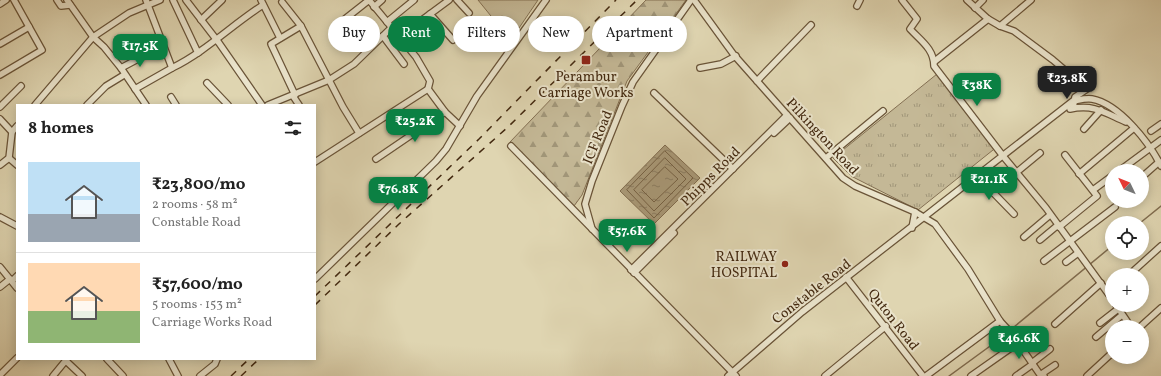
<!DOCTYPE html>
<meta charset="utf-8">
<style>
body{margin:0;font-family:Vollkorn,serif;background:#f6f6f6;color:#222;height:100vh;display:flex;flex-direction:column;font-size:15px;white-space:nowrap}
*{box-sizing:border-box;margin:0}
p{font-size:13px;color:#767676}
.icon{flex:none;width:22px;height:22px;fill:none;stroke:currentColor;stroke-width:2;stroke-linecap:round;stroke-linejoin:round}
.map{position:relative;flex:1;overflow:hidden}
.side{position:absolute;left:16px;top:104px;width:300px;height:256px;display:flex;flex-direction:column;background:#fff;border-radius:0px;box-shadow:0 2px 10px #0003}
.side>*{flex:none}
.banner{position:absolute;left:328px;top:16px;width:380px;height:36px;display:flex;gap:8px}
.needle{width:26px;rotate:313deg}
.tools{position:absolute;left:1105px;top:164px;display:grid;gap:8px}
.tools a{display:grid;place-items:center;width:44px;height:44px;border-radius:50%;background:#fff;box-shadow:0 2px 10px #0003;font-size:20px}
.price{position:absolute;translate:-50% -34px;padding:0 9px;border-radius:8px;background:#0b8043;color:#fff;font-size:13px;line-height:26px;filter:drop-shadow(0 1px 2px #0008)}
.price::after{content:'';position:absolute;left:50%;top:24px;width:12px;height:9px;margin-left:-6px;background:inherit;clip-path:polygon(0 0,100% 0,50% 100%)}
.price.on{background:#222;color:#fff}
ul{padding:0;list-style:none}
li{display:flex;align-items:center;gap:12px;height:100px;padding:0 12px}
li+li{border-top:1px solid #e0e0e0}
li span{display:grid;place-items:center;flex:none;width:112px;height:80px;border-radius:0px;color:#555}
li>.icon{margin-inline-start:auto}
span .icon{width:48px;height:48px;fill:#fffc;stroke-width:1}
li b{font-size:17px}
h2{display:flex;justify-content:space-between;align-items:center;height:48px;padding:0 12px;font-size:17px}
.chip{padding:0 14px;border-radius:18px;background:#fff;box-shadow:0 2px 10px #0003;font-size:14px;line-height:36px}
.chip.on{background:#0b8043;color:#fff}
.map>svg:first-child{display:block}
</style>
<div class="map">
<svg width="1161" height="376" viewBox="0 0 1161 376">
<defs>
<pattern id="forest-firs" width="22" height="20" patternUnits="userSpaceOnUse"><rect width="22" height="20" fill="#c4b896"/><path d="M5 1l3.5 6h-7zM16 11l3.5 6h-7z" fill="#a19679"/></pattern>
<pattern id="park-tufts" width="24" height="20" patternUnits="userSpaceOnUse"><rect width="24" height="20" fill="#c4b896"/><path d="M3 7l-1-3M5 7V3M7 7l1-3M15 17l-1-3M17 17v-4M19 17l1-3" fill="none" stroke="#a19679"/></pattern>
<pattern id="water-ripples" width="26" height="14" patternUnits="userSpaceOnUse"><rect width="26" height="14" fill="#aa9b7a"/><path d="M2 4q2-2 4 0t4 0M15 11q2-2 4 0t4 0" fill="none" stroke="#8c7e63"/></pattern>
</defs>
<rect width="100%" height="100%" fill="#dfd5b1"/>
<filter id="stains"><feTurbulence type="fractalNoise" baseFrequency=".005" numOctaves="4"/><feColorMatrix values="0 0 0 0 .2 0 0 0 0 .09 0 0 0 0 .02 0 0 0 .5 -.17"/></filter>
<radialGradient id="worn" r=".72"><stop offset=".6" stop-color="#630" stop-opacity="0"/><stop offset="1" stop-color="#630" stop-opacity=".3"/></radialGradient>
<!-- forest -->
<polygon fill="url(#forest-firs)" stroke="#847053" points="646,0 686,0 627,81 582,195 574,206 510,142"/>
<!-- park -->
<polygon fill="url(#park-tufts)" stroke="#847053" points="937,74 998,146 918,210 851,176 833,158"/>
<!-- pitch -->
<polygon fill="#c4b896" stroke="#847053" points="478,0 538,0 519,28 502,16 495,21"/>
<!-- water -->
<polygon fill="url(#water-ripples)" stroke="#816d50" points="665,145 700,178 654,224 620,191"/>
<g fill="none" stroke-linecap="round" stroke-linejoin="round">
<!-- shore -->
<g stroke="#766245" stroke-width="1">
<polygon points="665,151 693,178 654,218 627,190"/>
<polygon points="665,158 686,179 654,211 634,190"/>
<polygon points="665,167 678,179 654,202 642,190"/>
</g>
<!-- stream -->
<g stroke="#816d50" stroke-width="1.5">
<polyline points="1140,223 1161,206"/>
<polyline points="949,376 997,341 1112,246"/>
</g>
<defs>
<g id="minor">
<polyline points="57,0 61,6 70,5"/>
<polyline points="67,0 93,37 104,47 121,68 146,105"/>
<polyline points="173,0 198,53"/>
<polyline points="186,0 219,43 262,105"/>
<polyline points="261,0 280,38"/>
<polyline points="457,0 469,13"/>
<polyline points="694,0 734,55 843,178 855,186 915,212 935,224 968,269 1000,321 1012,334 1041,376"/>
<path d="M902 0 917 19 910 29C921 41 934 49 934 66L1003 156 1046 208 1112 299"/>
<polyline points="967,0 988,19 1000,26 1014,31 1053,60 1087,89 1075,97 1073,108"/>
<polyline points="282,2 301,26 343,107 359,133"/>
<polyline points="0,4 6,0"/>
<polyline points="857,6 860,0"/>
<polyline points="374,7 382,0"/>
<polyline points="975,8 983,0"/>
<polyline points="430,14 453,40"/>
<polyline points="345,19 369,0 416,57 430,81 428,89 445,112 460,126"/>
<polyline points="201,20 222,0"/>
<polyline points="387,22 414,0"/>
<polyline points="1000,26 1031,0"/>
<polyline points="383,36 404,64"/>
<polyline points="399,37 449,0"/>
<polyline points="0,44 29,27"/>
<polyline points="935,61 988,19"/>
<polyline points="121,68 151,52"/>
<path d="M172 68C205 52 232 25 263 5"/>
<polyline points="700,68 721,64 736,56"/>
<polyline points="0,75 42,50 14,0"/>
<polyline points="757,81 811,25"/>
<polyline points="207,83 228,105"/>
<polyline points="135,89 172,68 146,0"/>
<polyline points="654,93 733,169"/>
<polyline points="295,95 271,44 301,26"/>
<polyline points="293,96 299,105"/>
<polyline points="171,97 176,105"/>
<polyline points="35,105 93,37 129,13 160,0"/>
<polyline points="87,105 106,86 124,75"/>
<polyline points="268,105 329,80 354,64 391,28"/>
<polyline points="0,107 21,86"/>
<path d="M1070 109C1095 104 1105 113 1126 122"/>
<polyline points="0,119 12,132"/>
<polyline points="1084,129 1101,110"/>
<polyline points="1151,131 1161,124"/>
<polyline points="774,133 790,118"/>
<polyline points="511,146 736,376"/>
<polyline points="9,158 17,165"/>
<polyline points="826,158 883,111"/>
<polyline points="376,159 445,112"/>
<polyline points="315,162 428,89"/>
<polyline points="0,165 9,158 12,132 17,126"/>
<polyline points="1119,171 1161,140"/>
<polyline points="1017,172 1040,153"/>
<polyline points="1079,174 1134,128"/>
<polyline points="977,176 1014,214"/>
<polyline points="1142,177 1159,162"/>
<polyline points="1093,190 1112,176"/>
<polyline points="0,217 17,226"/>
<polyline points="1059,227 1097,196 1065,155"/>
<polyline points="912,228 915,212"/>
<polyline points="592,229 585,204 592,181 622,106 633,82 691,0"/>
<polyline points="1024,237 1050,215"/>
<polyline points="1040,240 1058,225"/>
<polyline points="1044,261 1115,207"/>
<polyline points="1066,262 1078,253"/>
<polyline points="0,267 17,288"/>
<polyline points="631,270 787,115"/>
<polyline points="634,273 674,233"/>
<polyline points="1129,275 1161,246"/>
<polyline points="846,277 923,376"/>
<polyline points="315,279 436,161 446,149 477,96 546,0"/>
<polyline points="12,281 17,276"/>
<polyline points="0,287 10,279"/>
<polyline points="1116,305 1131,327"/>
<polyline points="1100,323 1118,309"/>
<polyline points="1055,324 1101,283"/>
<polyline points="1140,327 1161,308"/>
<polyline points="1096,337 1122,315"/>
<polyline points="107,359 123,376"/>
<polyline points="169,359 178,376"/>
<polyline points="66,361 82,376"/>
<polyline points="1032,363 1050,349"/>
<polyline points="0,375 17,358"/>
<polyline points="53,376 67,359"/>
<polyline points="200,376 215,364 217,359"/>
<path d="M728 376 802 312 1073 101C1079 100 1086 98 1092 99 1119 104 1149 142 1161 166"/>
<polyline points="825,376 886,326"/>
<polyline points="926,376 1000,321"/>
<polyline points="971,376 1018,343"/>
<polyline points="1016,376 1033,364"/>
<polyline points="1044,376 1043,373 1055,365"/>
<polyline points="1087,376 1112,353"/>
</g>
</defs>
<!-- minor casing -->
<use href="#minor" stroke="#6a5438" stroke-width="8"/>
<!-- minor -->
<use href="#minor" stroke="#eae4cc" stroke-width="5.5"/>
<!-- rail -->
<g stroke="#432910" stroke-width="1.5" stroke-dasharray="7 7" stroke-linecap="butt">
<polyline points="315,296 479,139 616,0"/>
<polyline points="315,305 399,224 508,127 637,0"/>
<polyline points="231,376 249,359"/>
<polyline points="241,376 259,359"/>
</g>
</g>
<!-- markers -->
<g fill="#8f2418" stroke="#eae4cc" stroke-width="1.5">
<rect x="581" y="55" width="10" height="10" rx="2"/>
<circle cx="785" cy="264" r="4"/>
</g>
<g text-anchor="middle" stroke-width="4" stroke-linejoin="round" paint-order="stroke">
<!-- poi labels -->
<g font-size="14" fill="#432910" stroke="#eae4cc">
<text x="586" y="81">Perambur<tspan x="586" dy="16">Carriage Works</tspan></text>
<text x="777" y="261" text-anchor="end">RAILWAY<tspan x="777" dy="16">HOSPITAL</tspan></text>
</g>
<!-- street labels -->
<g font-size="14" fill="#432910" stroke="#eae4cc">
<text transform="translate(823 136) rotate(47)" y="5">Pilkington Road</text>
<text transform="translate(597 137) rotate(-68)" y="5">ICF Road</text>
<text transform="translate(710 176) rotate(-45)" y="5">Phipps Road</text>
<text transform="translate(811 291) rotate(-38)" y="5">Constable Road</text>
<text transform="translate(894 319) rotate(52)" y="5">Quton Road</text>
</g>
</g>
<rect width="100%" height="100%" filter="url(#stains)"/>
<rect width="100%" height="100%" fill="url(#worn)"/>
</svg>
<div class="tools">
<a><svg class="needle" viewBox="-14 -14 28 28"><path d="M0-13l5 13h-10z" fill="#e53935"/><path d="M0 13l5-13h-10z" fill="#767676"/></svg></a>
<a><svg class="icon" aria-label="locate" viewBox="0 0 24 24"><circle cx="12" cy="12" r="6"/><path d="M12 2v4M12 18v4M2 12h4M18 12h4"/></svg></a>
<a>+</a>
<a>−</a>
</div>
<b class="price" style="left:140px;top:68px">₹17.5K</b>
<b class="price on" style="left:1067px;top:100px">₹23.8K</b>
<b class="price" style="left:977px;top:107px">₹38K</b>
<b class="price" style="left:415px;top:143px">₹25.2K</b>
<b class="price" style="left:989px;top:201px">₹21.1K</b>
<b class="price" style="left:398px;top:211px">₹76.8K</b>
<b class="price" style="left:627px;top:253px">₹57.6K</b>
<b class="price" style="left:1019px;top:360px">₹46.6K</b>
<div class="banner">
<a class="chip">Buy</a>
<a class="chip on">Rent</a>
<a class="chip">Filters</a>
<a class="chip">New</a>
<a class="chip">Apartment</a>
</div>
<section class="side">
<h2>8 homes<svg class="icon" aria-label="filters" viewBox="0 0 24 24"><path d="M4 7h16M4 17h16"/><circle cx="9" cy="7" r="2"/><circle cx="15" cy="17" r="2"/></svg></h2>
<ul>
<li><span style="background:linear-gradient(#bfe0f5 65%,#9aa5b1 0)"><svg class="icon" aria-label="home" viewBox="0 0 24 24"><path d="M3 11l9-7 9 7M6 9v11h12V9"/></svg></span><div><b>₹23,800/mo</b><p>2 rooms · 58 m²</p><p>Constable Road</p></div></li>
<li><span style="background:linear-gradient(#ffd9b3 60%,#8fb573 0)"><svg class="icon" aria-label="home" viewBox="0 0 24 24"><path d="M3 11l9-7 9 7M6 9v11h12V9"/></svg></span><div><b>₹57,600/mo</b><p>5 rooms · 153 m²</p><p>Carriage Works Road</p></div></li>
</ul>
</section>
</div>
